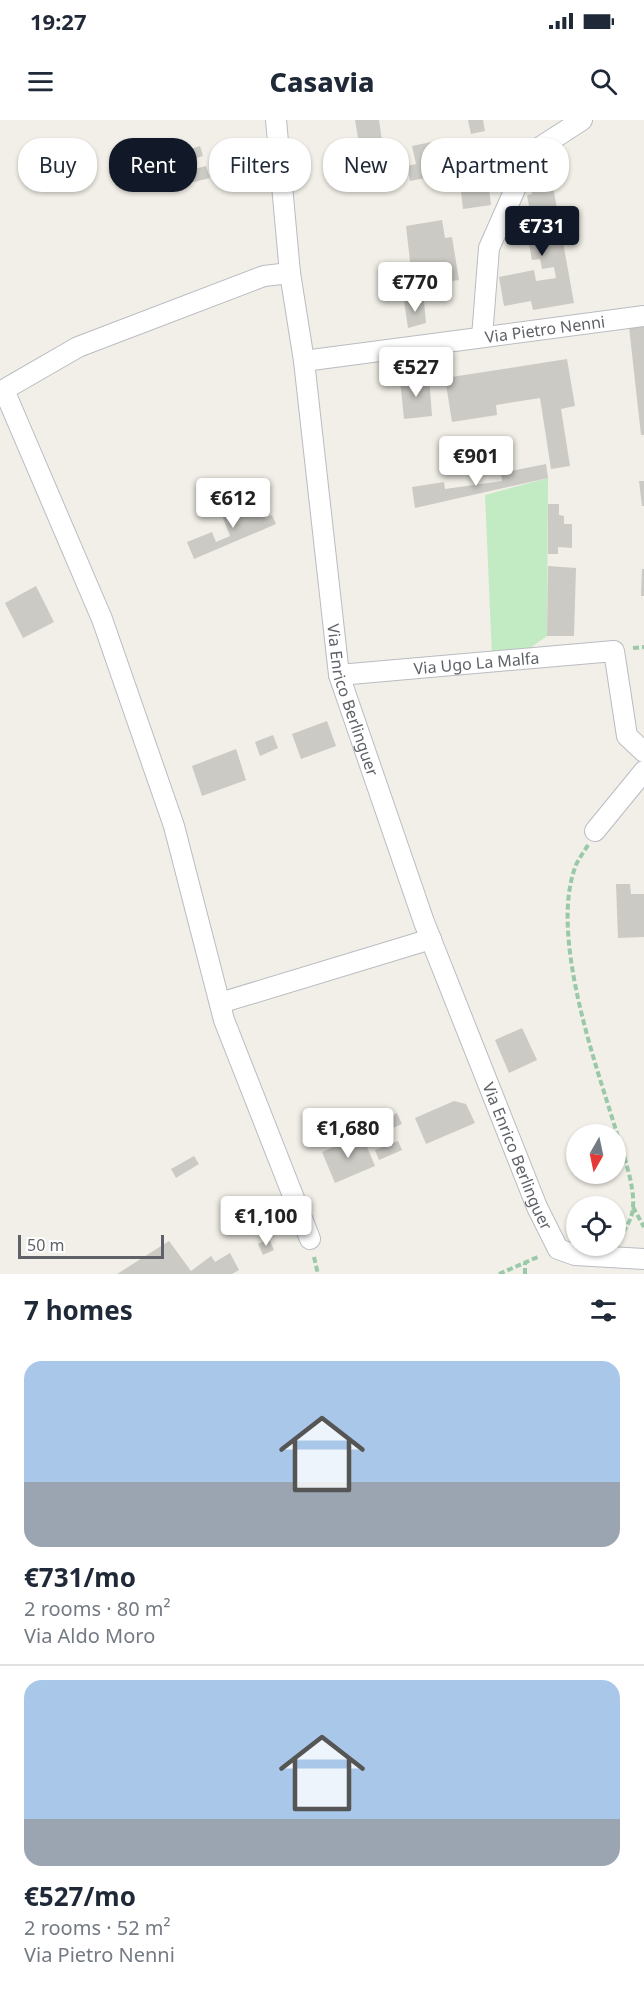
<!DOCTYPE html>
<meta charset="utf-8">
<style>
body{margin:0;font-family:"Noto Sans",sans-serif;background:#f6f6f7;color:#1f2937;height:100vh;display:flex;flex-direction:column;font-size:22px;white-space:nowrap}
*{box-sizing:border-box;margin:0}
p{font-size:20px;color:#747a83}
.icon{flex:none;width:33px;height:33px;fill:none;stroke:currentColor;stroke-width:2;stroke-linecap:round;stroke-linejoin:round}
.map{position:relative;height:1154px;overflow:hidden}
.details{display:flex;flex-direction:column;background:#fff;flex:1}
.details>*{flex:none}
.guide{position:absolute;left:18px;top:18px;width:609px;height:54px;display:flex;gap:12px}
.needle{width:39px;rotate:189deg}
.buttons{position:absolute;left:566px;top:1004px;display:grid;gap:12px}
.buttons a{display:grid;place-items:center;width:60px;height:60px;border-radius:50%;background:#fff;box-shadow:0 2px 4px #0004;font-size:30px}
.scale{position:absolute;left:18px;bottom:15px;width:146px;box-sizing:border-box;padding-left:6px;border:3px solid #5e6268;border-top:0;font-size:16px;line-height:21px;white-space:nowrap;color:#5e6268;-webkit-text-stroke:4px #fff;paint-order:stroke}
.price{position:absolute;translate:-50% -51px;padding:0 14px;border-radius:6px;background:#fff;color:#222;font-size:20px;line-height:39px;filter:drop-shadow(0 2px 3px #0008)}
.price::after{content:'';position:absolute;left:50%;top:36px;width:18px;height:14px;margin-left:-9px;background:inherit;clip-path:polygon(0 0,100% 0,50% 100%)}
.price.current{background:#111827;color:#fff}
ul{padding:0;list-style:none}
li{display:grid;align-content:center;gap:12px;height:318px;padding:0 24px}
li+li{border-top:2px solid #e0e1e3}
li span{display:grid;place-items:center;height:186px;border-radius:18px;color:#555}
li>.icon{margin-inline-start:auto}
span .icon{width:108px;height:108px;fill:#fffc;stroke-width:1}
li b{font-size:26px}
h2{display:flex;justify-content:space-between;align-items:center;height:72px;padding:0 24px;font-size:26px}
.pill{padding:0 21px;border-radius:24px;background:#fff;box-shadow:0 2px 4px #0004;font-size:21px;line-height:54px}
.pill.current{background:#111827;color:#fff}
.status{display:flex;justify-content:space-between;align-items:center;height:42px;padding:0 30px;background:#fff;direction:ltr}
.status svg{height:16px;fill:currentColor}
header{display:flex;justify-content:space-between;align-items:center;height:78px;padding:0 24px;background:#fff;font-size:27px;font-weight:800}
.map>svg:first-child{display:block}
</style>
<div class="status"><b>19:27</b><svg viewBox="0 0 49 12"><path d="M0 12V9h3v3zM5 12V6h3v6zM10 12V3h3v9zM15 12V0h3v12zM26 1h20v11H26zM47 4h2v5h-2z"/></svg></div>
<header><svg class="icon" aria-label="menu" viewBox="0 0 24 24"><path d="M4 6h16M4 12h16M4 18h16"/></svg>Casavia<svg class="icon" aria-label="search" viewBox="0 0 24 24"><circle cx="10" cy="10" r="6"/><path d="M15 15l6 6"/></svg></header>
<div class="map">
<svg width="644" height="1154" viewBox="0 0 644 1154">
<rect width="100%" height="100%" fill="#f1efe7"/>
<!-- green -->
<polygon fill="#c2eac3" points="548,358 547,516 530,528 492,535 485,375"/>
<!-- building -->
<g fill="#cccac4">
<polygon points="355,0 379,0 382,21 359,24"/>
<polygon points="468,0 483,0 485,11 471,14"/>
<polygon points="446,19 452,53 410,61 407,46 416,44 412,26"/>
<polygon points="200,26 203,36 175,44 172,35"/>
<polygon points="499,32 501,49 487,51 491,85 463,89 457,37"/>
<polygon points="206,46 210,58 178,66 174,54"/>
<polygon points="552,61 574,183 533,190 531,181 504,186 499,157 534,150 536,161 556,158 554,147 542,149 540,139 532,140 525,103 532,102 527,75 532,74 531,65"/>
<polygon points="442,100 445,118 452,117 459,160 413,167 406,106"/>
<polygon points="404,181 424,181 426,203 408,208"/>
<polygon points="644,205 644,315 641,315 629,207"/>
<polygon points="567,239 575,286 561,289 570,346 551,349 540,278 496,285 497,295 452,302 445,258"/>
<polygon points="429,257 432,296 404,299 400,259"/>
<polygon points="546,344 548,358 415,388 412,367 444,362 445,369 502,361 501,353"/>
<polygon points="639,361 644,361 644,386 642,386"/>
<polygon points="251,380 255,390 262,387 266,398 272,395 276,404 194,439 187,422 212,412 216,422 230,416 221,393"/>
<polygon points="548,384 559,384 559,395 564,396 564,404 572,404 572,428 558,427 558,434 548,434"/>
<polygon points="548,446 576,448 574,516 547,516"/>
<polygon points="642,449 644,449 644,476 641,476"/>
<polygon points="36,466 54,502 23,518 5,483"/>
<polygon points="327,601 336,626 301,639 292,614"/>
<polygon points="273,615 278,628 260,636 255,622"/>
<polygon points="236,629 246,660 202,676 192,646"/>
<polygon points="616,764 630,764 631,774 644,774 644,817 618,818"/>
<polygon points="522,908 537,940 509,953 495,920"/>
<polygon points="454,981 466,984 475,1003 426,1024 415,998"/>
<polygon points="383,989 387,998 397,993 402,1004 371,1017 363,997"/>
<polygon points="362,1015 375,1046 335,1063 322,1032"/>
<polygon points="398,1021 402,1030 379,1040 375,1030"/>
<polygon points="194,1036 199,1044 176,1058 171,1049"/>
<polygon points="269,1119 274,1130 263,1135 258,1124"/>
<polygon points="169,1121 191,1151 211,1136 215,1142 230,1133 239,1150 232,1154 117,1154"/>
</g>
<g fill="none" stroke-linecap="round" stroke-linejoin="round">
<defs>
<g id="street">
<path id="s1" d="M276 0 290 153 304 241 339 555 424 802 537 1087 558 1129 575 1135 644 1139"/>
<polyline points="482,217 489,128 531,33 582,0"/>
<path id="s2" d="M304 241 644 196"/>
<polyline points="4,270 102,499 174,706 224,900 310,1119"/>
<polyline points="0,272 78,227 264,156 290,153"/>
<path id="s3" d="M339 555 614 531 627 616 644 632"/>
<polyline points="595,711 644,651"/>
<polyline points="220,883 431,819"/>
</g>
</defs>
<!-- street casing -->
<use href="#street" stroke="#b9bcc1" stroke-width="22"/>
<!-- path -->
<g stroke="#99c9a9" stroke-width="4" stroke-dasharray="6 3" stroke-linecap="butt">
<polyline points="633,528 644,527"/>
<path d="M588 725C584 732 579 738 576 745 549 813 594 939 615 1007 621 1029 635 1064 633 1086 633 1098 625 1110 618 1119"/>
<polyline points="633,1087 644,1107"/>
<polyline points="314,1137 318,1154"/>
<polyline points="499,1154 540,1136"/>
<polyline points="525,1154 525,1143"/>
</g>
<!-- street -->
<use href="#street" stroke="#fff" stroke-width="20"/>
</g>
<g text-anchor="middle" stroke-width="4.5" stroke-linejoin="round" paint-order="stroke">
<!-- street labels -->
<g font-size="16" fill="#5e6268" stroke="#fff">
<text dy="6" stroke="none"><textPath href="#s2" startOffset="243">Via Pietro Nenni</textPath></text>
<text dy="6" stroke="none"><textPath href="#s3" startOffset="138">Via Ugo La Malfa</textPath></text>
<text dy="6" stroke="none"><textPath href="#s1" startOffset="586">Via Enrico Berlinguer</textPath></text>
<text dy="6" stroke="none"><textPath href="#s1" startOffset="1072">Via Enrico Berlinguer</textPath></text>
</g>
</g>
</svg>
<div class="buttons">
<a><svg class="needle" viewBox="-14 -14 28 28"><path d="M0-13l5 13h-10z" fill="#e53935"/><path d="M0 13l5-13h-10z" fill="#747a83"/></svg></a>
<a><svg class="icon" aria-label="locate" viewBox="0 0 24 24"><circle cx="12" cy="12" r="6"/><path d="M12 2v4M12 18v4M2 12h4M18 12h4"/></svg></a>
</div>
<div class="scale">50 m</div>
<b class="price current" style="left:542px;top:137px">€731</b>
<b class="price" style="left:415px;top:193px">€770</b>
<b class="price" style="left:416px;top:278px">€527</b>
<b class="price" style="left:476px;top:367px">€901</b>
<b class="price" style="left:233px;top:409px">€612</b>
<b class="price" style="left:348px;top:1039px">€1,680</b>
<b class="price" style="left:266px;top:1127px">€1,100</b>
<div class="guide">
<a class="pill">Buy</a>
<a class="pill current">Rent</a>
<a class="pill">Filters</a>
<a class="pill">New</a>
<a class="pill">Apartment</a>
</div>
</div>
<section class="details">
<h2>7 homes<svg class="icon" aria-label="filters" viewBox="0 0 24 24"><path d="M4 7h16M4 17h16"/><circle cx="9" cy="7" r="2"/><circle cx="15" cy="17" r="2"/></svg></h2>
<ul>
<li><span style="background:linear-gradient(#a9c7e8 65%,#9aa5b1 0)"><svg class="icon" aria-label="home" viewBox="0 0 24 24"><path d="M3 11l9-7 9 7M6 9v11h12V9"/></svg></span><div><b>€731/mo</b><p>2 rooms · 80 m²</p><p>Via Aldo Moro</p></div></li>
<li><span style="background:linear-gradient(#a9c7e8 75%,#9aa5b1 0)"><svg class="icon" aria-label="home" viewBox="0 0 24 24"><path d="M3 11l9-7 9 7M6 9v11h12V9"/></svg></span><div><b>€527/mo</b><p>2 rooms · 52 m²</p><p>Via Pietro Nenni</p></div></li>
</ul>
</section>
